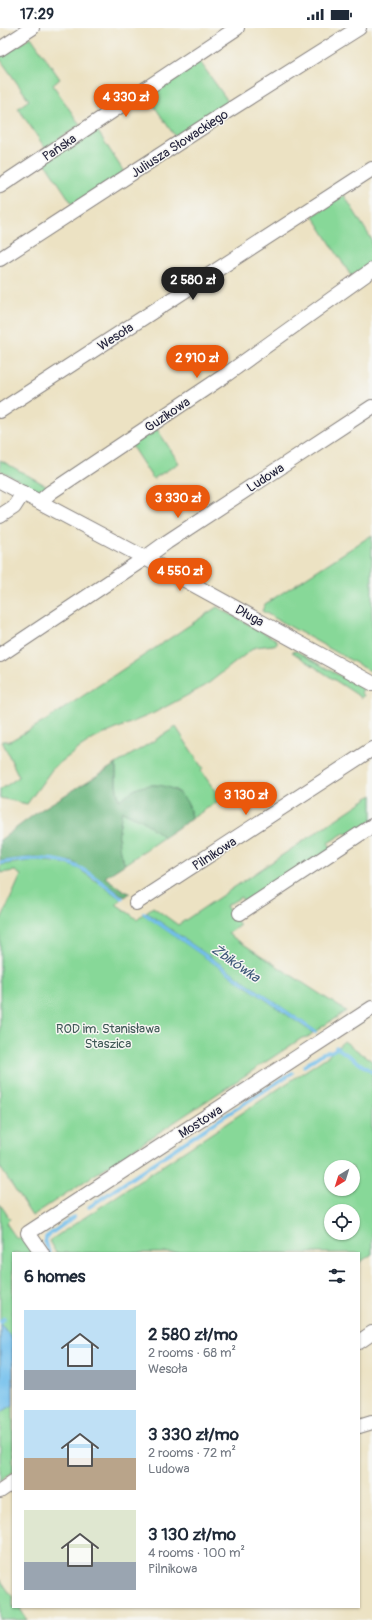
<!DOCTYPE html>
<meta charset="utf-8">
<style>
body{margin:0;font-family:Pangolin,sans-serif;background:#f6f6f7;color:#1f2937;height:100vh;display:flex;flex-direction:column;font-size:15px;white-space:nowrap}
*{box-sizing:border-box;margin:0}
p{font-size:13px;color:#747a83}
.icon{flex:none;width:22px;height:22px;fill:none;stroke:currentColor;stroke-width:2;stroke-linecap:round;stroke-linejoin:round}
.map{position:relative;flex:1;overflow:hidden}
.drawer{position:absolute;left:12px;top:1224px;width:348px;height:356px;display:flex;flex-direction:column;background:#fff;border-radius:0px;box-shadow:0 1px 3px #0004}
.drawer>*{flex:none}
.needle{width:26px;rotate:218deg}
.tools{position:absolute;left:324px;top:1132px;display:grid;gap:8px}
.tools a{display:grid;place-items:center;width:36px;height:36px;border-radius:50%;background:#fff;box-shadow:0 1px 3px #0004;font-size:20px}
.price{position:absolute;translate:-50% -34px;padding:0 9px;border-radius:14px;background:#ea580c;color:#fff;font-size:13px;line-height:26px;filter:drop-shadow(0 1px 2px #0008)}
.price::after{content:'';position:absolute;left:50%;top:24px;width:12px;height:9px;margin-left:-6px;background:inherit;clip-path:polygon(0 0,100% 0,50% 100%)}
.price.active{background:#222;color:#fff}
ul{padding:0;list-style:none}
li{display:flex;align-items:center;gap:12px;height:100px;padding:0 12px}
li span{display:grid;place-items:center;flex:none;width:112px;height:80px;border-radius:0px;color:#555}
li>.icon{margin-inline-start:auto}
span .icon{width:48px;height:48px;fill:#fffc;stroke-width:1}
li b{font-size:17px}
h2{display:flex;justify-content:space-between;align-items:center;height:48px;padding:0 12px;font-size:17px}
.status{display:flex;justify-content:space-between;align-items:center;height:28px;padding:0 20px;background:#fff;direction:ltr}
.status svg{height:11px;fill:currentColor}
.map>svg:first-child{display:block}
</style>
<div class="status"><b>17:29</b><svg viewBox="0 0 49 12"><path d="M0 12V9h3v3zM5 12V6h3v6zM10 12V3h3v9zM15 12V0h3v12zM26 1h20v11H26zM47 4h2v5h-2z"/></svg></div>
<div class="map">
<svg width="372" height="1592" viewBox="0 0 372 1592">
<rect width="100%" height="100%" fill="#f6f6f2"/>
<filter id="ink" filterUnits="userSpaceOnUse"><feTurbulence type="fractalNoise" baseFrequency=".025" numOctaves="2"/><feDisplacementMap in="SourceGraphic" scale="8" xChannelSelector="R" yChannelSelector="G"/><feConvolveMatrix kernelMatrix="1 2 1 2 8 2 1 2 1" color-interpolation-filters="sRGB"/></filter>
<filter id="wash" filterUnits="userSpaceOnUse"><feTurbulence type="fractalNoise" baseFrequency=".012" numOctaves="4" result="noise"/><feDisplacementMap in="SourceGraphic" scale="16" xChannelSelector="R" yChannelSelector="G"/><feGaussianBlur stdDeviation="0.9" result="paint"/><feColorMatrix in="noise" values="0 0 0 0 0 0 0 0 0 0 0 0 0 0 0 0 0 1.4 0 .05"/><feComposite in="paint" operator="in"/></filter>
<g filter="url(#wash)">
<rect width="100%" height="100%" fill="#ece2c3"/>
<!-- green -->
<g fill="#87d898" stroke="#547d6a" fill-rule="evenodd">
<polygon points="31,9 60,51 53,57 80,97 45,120 18,80 29,72 0,31 0,29"/>
<polygon points="198,31 230,76 176,110 146,66"/>
<polygon points="95,99 124,144 73,177 44,133"/>
<polygon points="344,167 372,212 372,235 351,248 313,188"/>
<polygon points="157,401 179,435 153,451 131,417"/>
<polygon points="0,432 47,458 41,462 36,462 0,442"/>
<polygon points="372,507 372,644 262,583 265,576"/>
<polygon points="217,579 277,612 277,616 273,617 255,619 205,658 154,685 95,710 77,722 53,740 27,776 0,770 0,762 19,749 2,713 10,713 45,693"/>
<polygon points="296,623 363,661 361,665 364,667 362,670 292,624"/>
<polygon points="176,699 203,741 201,743 221,771 191,791 189,777 176,762 154,757 143,759 119,772 116,756 116,736"/>
<polygon points="372,767 372,793 349,808 346,804 328,815 332,820 244,874 241,869 226,878 240,897 228,906 346,983 316,1003 146,884 153,879 178,897"/>
<path d="M122 783 142 792 164 809 125 836C114 816 119 804 122 783Z"/>
<path d="M36 832C51 834 66 834 79 841L121 871 116 876 137 891 143 886 313 1005 308 1009 302 1010 32 1188 0 1139V894L21 847 15 843 0 845V837Z"/>
<path d="M344 1013 372 1033V1226L359 1235V1225H56L49 1213 328 1028ZM331 1139H353V1161H331ZM331 1183H353V1205H331Z"/>
<polygon points="0,1176 10,1191 6,1195 17,1211 22,1208 34,1225 13,1225 13,1444 0,1453"/>
<polygon points="0,1551 13,1570 13,1579 19,1579 27,1592 0,1592"/>
</g>
<!-- forest -->
<path fill="#6db880" stroke="#486d5e" d="M116 736V756L119 772C125 768 131 763 138 760 156 753 178 758 188 776 190 780 190 786 191 791L164 809 142 792 122 783C119 803 115 817 125 836L105 849 124 863 130 865 125 869 73 834 35 829 0 833V812L39 783Z"/>
<!-- water -->
<polygon fill="#72c0ed" stroke="#4a7194" points="0,1295 13,1312 13,1377 0,1385"/>
<g fill="none" stroke-linecap="round" stroke-linejoin="round">
<!-- stream -->
<g stroke="#72c0ed" stroke-width="3.5">
<path d="M0 835C26 831 58 826 82 841 96 849 109 860 122 870"/>
<polyline points="144,885 315,1004"/>
<polyline points="336,1019 372,1044"/>
<polyline points="304,1038 323,1025 332,1023 337,1020"/>
<polyline points="89,1179 200,1104 292,1045"/>
<polyline points="50,1225 45,1215 46,1209 74,1189"/>
<polyline points="0,1294 4,1290"/>
</g>
</g>
</g>
<g filter="url(#ink)">
<g fill="none" stroke-linecap="round" stroke-linejoin="round">
<defs>
<g id="minor">
<polyline points="0,21 32,0"/>
<polyline points="0,158 237,0"/>
<polyline points="0,231 223,86 359,0"/>
<polyline points="0,383 372,141"/>
<polyline points="0,453 145,530 372,655"/>
<polyline points="42,475 45,469 51,464 227,346 372,242"/>
<polyline points="0,488 14,479 23,465"/>
<polyline points="0,627 145,530 167,514 372,379"/>
<polyline points="136,875 372,721"/>
<polyline points="240,885 372,798"/>
<polyline points="42,1225 28,1205 372,980"/>
<polyline points="359,1314 372,1305"/>
<polyline points="359,1398 372,1394"/>
<polyline points="0,1463 13,1454"/>
</g>
</defs>
<!-- minor casing -->
<use href="#minor" stroke="#87827f" stroke-width="16"/>
<!-- minor -->
<use href="#minor" stroke="#fff" stroke-width="14"/>
</g>
</g>
<g text-anchor="middle" stroke-width="3" stroke-linejoin="round" paint-order="stroke">
<!-- street labels -->
<g font-size="13" fill="#22223b" stroke="#f6f6f2">
<text transform="translate(179 115) rotate(-33)" y="5">Juliusza Słowackiego</text>
<text transform="translate(59 119) rotate(-34)" y="5">Pańska</text>
<text transform="translate(115 308) rotate(-33)" y="5">Wesoła</text>
<text transform="translate(167 386) rotate(-34)" y="5">Guzikowa</text>
<text transform="translate(265 449) rotate(-33)" y="5">Ludowa</text>
<text transform="translate(250 587) rotate(29)" y="5">Długa</text>
<text transform="translate(214 825) rotate(-33)" y="5">Pilnikowa</text>
<text transform="translate(200 1093) rotate(-33)" y="5">Mostowa</text>
</g>
<!-- park labels -->
<g font-size="13" fill="#405957" stroke="#f6f6f2">
<text x="108" y="1005">ROD im. Stanisława<tspan x="108" dy="15">Staszica</tspan></text>
</g>
<!-- water labels -->
<g font-size="14" font-style="italic" fill="#3e5979" stroke="#f6f6f2">
<text transform="translate(236 935) rotate(35)" y="5">Żbikówka</text>
</g>
</g>
</svg>
<div class="tools">
<a><svg class="needle" viewBox="-14 -14 28 28"><path d="M0-13l5 13h-10z" fill="#e53935"/><path d="M0 13l5-13h-10z" fill="#747a83"/></svg></a>
<a><svg class="icon" aria-label="locate" viewBox="0 0 24 24"><circle cx="12" cy="12" r="6"/><path d="M12 2v4M12 18v4M2 12h4M18 12h4"/></svg></a>
</div>
<b class="price" style="left:126px;top:90px">4 330 zł</b>
<b class="price active" style="left:193px;top:273px">2 580 zł</b>
<b class="price" style="left:197px;top:351px">2 910 zł</b>
<b class="price" style="left:178px;top:491px">3 330 zł</b>
<b class="price" style="left:180px;top:564px">4 550 zł</b>
<b class="price" style="left:246px;top:788px">3 130 zł</b>
<section class="drawer">
<h2>6 homes<svg class="icon" aria-label="filters" viewBox="0 0 24 24"><path d="M4 7h16M4 17h16"/><circle cx="9" cy="7" r="2"/><circle cx="15" cy="17" r="2"/></svg></h2>
<ul>
<li><span style="background:linear-gradient(#bfe0f5 75%,#9aa5b1 0)"><svg class="icon" aria-label="home" viewBox="0 0 24 24"><path d="M3 11l9-7 9 7M6 9v11h12V9"/></svg></span><div><b>2 580 zł/mo</b><p>2 rooms · 68 m²</p><p>Wesoła</p></div></li>
<li><span style="background:linear-gradient(#bfe0f5 60%,#b9a48a 0)"><svg class="icon" aria-label="home" viewBox="0 0 24 24"><path d="M3 11l9-7 9 7M6 9v11h12V9"/></svg></span><div><b>3 330 zł/mo</b><p>2 rooms · 72 m²</p><p>Ludowa</p></div></li>
<li><span style="background:linear-gradient(#dfe7d0 65%,#9aa5b1 0)"><svg class="icon" aria-label="home" viewBox="0 0 24 24"><path d="M3 11l9-7 9 7M6 9v11h12V9"/></svg></span><div><b>3 130 zł/mo</b><p>4 rooms · 100 m²</p><p>Pilnikowa</p></div></li>
</ul>
</section>
</div>
